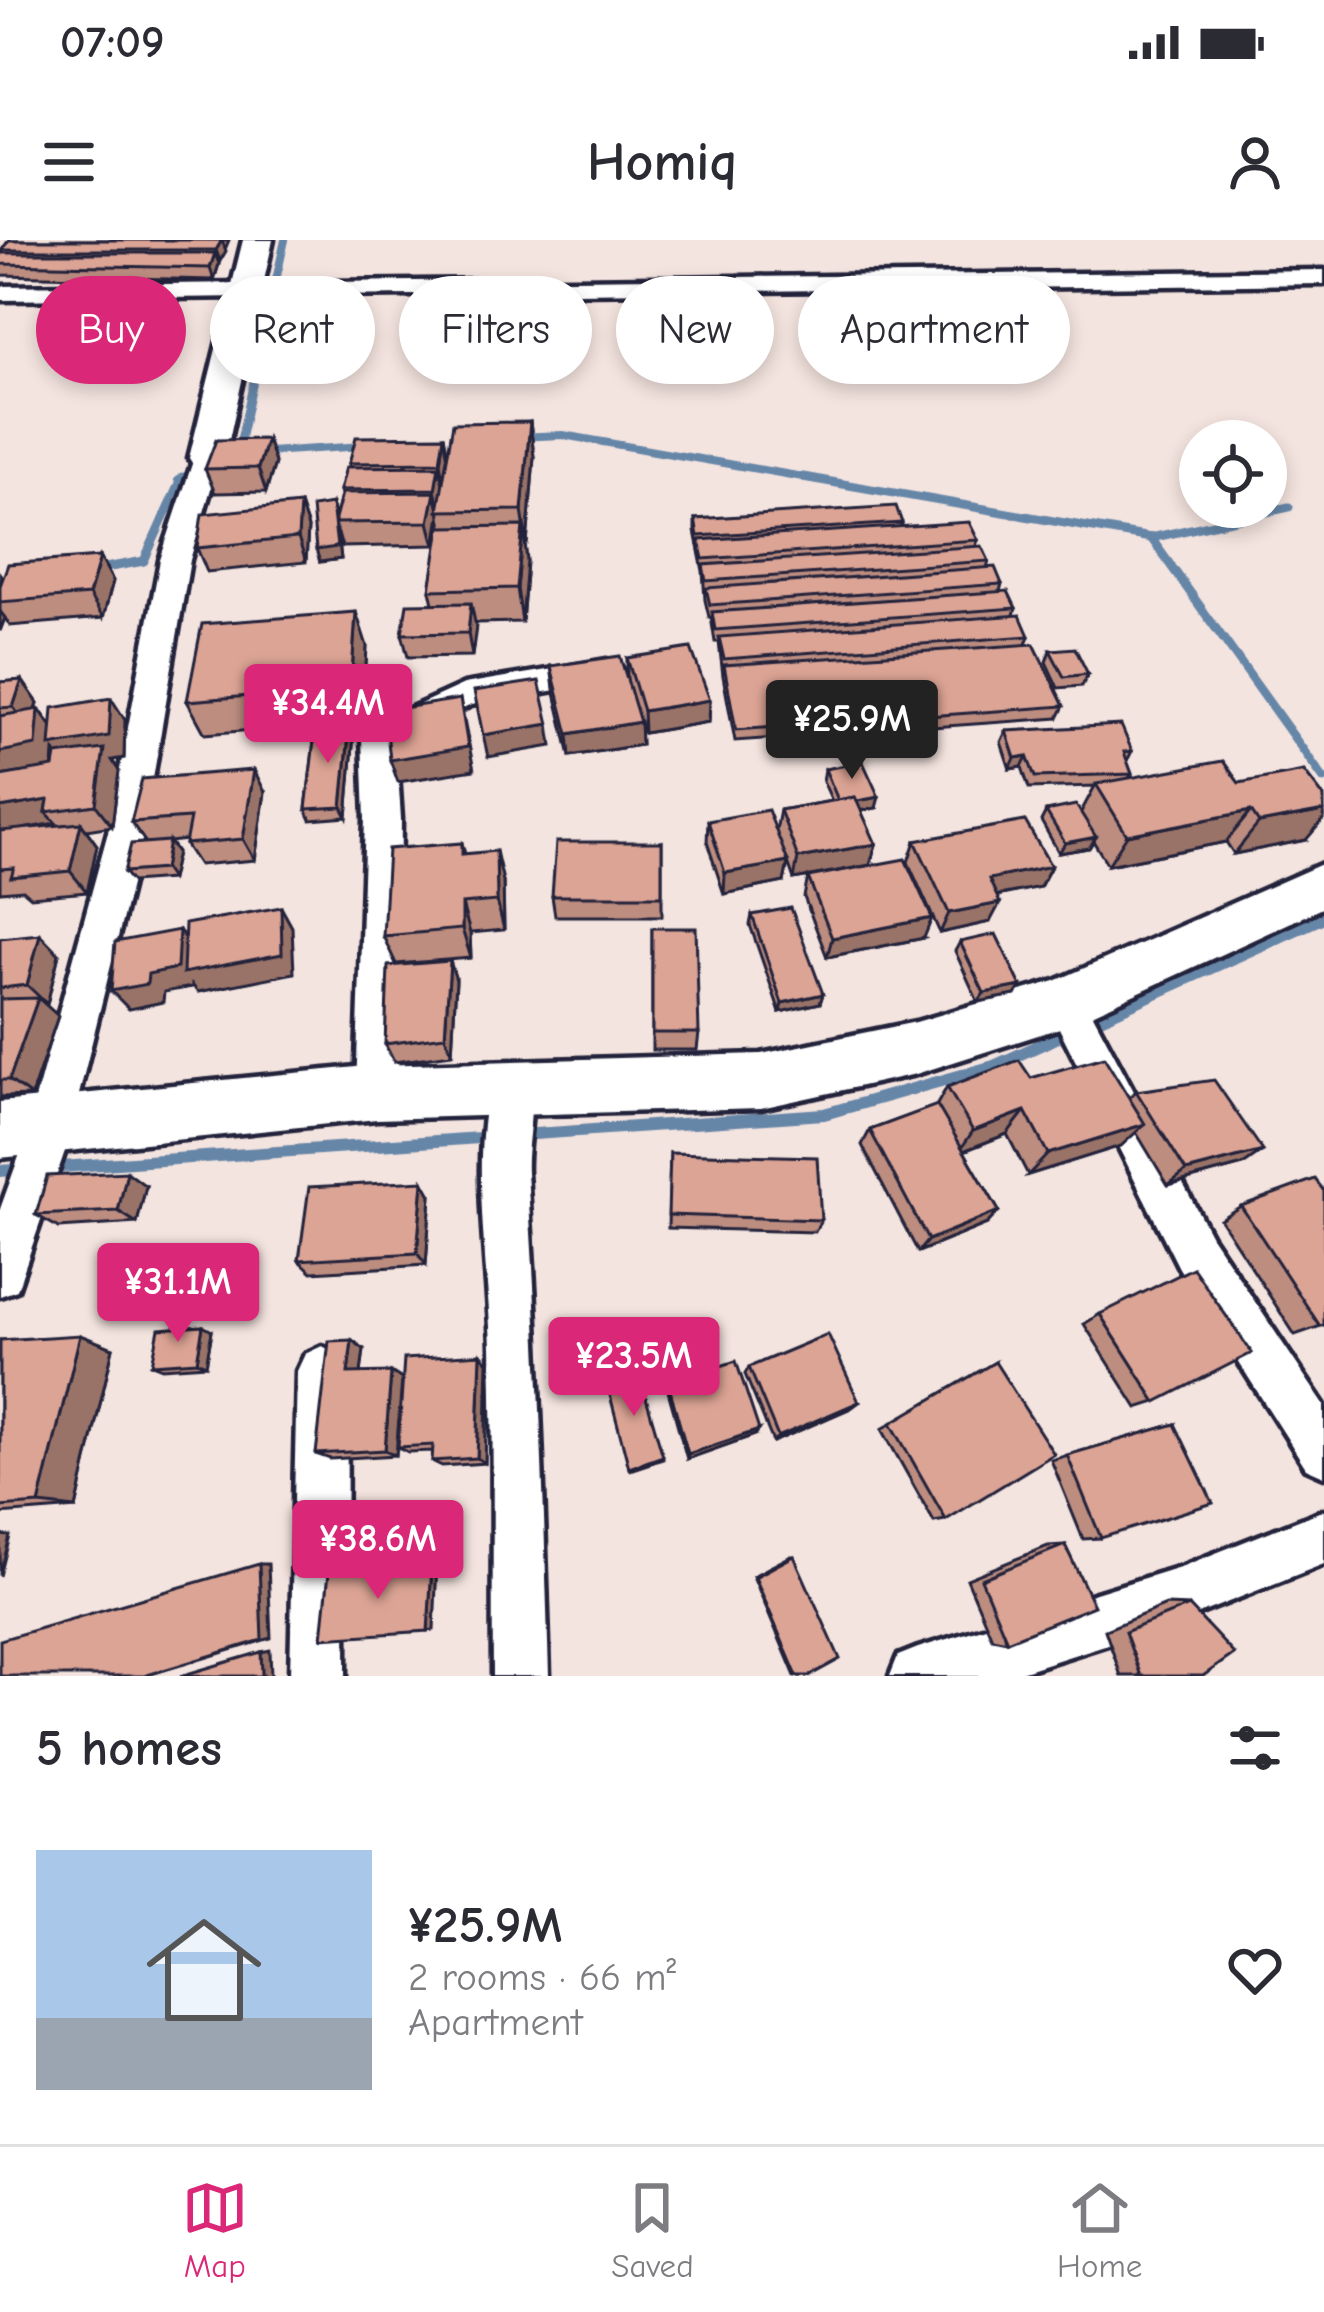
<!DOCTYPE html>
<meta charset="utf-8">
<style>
body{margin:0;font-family:"Comic Neue",sans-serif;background:#f7f7f7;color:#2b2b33;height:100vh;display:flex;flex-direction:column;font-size:45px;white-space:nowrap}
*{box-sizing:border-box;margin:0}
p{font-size:39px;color:#7c7c81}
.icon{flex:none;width:66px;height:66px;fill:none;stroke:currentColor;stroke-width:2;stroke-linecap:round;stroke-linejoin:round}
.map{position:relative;height:1436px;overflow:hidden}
.drawer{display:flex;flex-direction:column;background:#fff;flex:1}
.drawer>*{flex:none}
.banner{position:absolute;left:36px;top:36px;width:1254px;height:108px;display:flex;gap:24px}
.buttons{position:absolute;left:1179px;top:180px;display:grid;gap:24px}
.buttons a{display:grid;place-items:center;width:108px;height:108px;border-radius:50%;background:#fff;box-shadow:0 6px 18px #0003;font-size:60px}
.price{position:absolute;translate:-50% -102px;padding:0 27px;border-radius:12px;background:#db2777;color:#fff;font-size:39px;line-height:78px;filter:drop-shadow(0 3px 6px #0008)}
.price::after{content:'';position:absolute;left:50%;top:72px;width:36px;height:27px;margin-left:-18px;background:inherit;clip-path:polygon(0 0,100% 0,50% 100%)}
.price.current{background:#222;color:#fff}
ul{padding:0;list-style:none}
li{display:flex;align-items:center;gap:36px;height:300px;padding:0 36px}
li+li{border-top:3px solid #e1e1e2}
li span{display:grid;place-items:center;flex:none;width:336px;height:240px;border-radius:0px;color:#555}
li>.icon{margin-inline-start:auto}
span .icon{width:144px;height:144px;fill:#fffc;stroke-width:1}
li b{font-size:51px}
h2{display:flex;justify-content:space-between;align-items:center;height:144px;padding:0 36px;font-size:51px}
.tag{padding:0 42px;border-radius:54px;background:#fff;box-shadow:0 6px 18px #0003;font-size:42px;line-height:108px}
.tag.current{background:#db2777;color:#fff}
.status{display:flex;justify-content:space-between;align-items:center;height:84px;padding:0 60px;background:#fff;direction:ltr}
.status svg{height:33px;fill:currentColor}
header{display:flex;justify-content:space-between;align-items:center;height:156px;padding:0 36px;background:#fff;font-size:54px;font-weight:700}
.tabs{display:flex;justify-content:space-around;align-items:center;height:168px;border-top:3px solid #e1e1e2;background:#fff;font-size:33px;color:#7c7c81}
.tabs a{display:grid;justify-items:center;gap:6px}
.tabs .current{color:#db2777}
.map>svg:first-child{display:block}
</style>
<div class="status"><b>07:09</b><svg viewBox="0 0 49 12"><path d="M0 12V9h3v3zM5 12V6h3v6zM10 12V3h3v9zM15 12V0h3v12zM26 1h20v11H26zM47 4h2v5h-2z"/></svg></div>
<header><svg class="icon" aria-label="menu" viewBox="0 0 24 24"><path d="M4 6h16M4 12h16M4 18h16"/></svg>Homiq<svg class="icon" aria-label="person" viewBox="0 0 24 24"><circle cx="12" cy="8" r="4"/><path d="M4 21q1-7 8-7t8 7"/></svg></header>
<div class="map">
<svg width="1324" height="1436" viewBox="0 0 1324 1436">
<rect width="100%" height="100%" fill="#f4e4df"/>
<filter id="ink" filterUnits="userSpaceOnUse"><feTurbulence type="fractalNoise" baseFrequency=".00833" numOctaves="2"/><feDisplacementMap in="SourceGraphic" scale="24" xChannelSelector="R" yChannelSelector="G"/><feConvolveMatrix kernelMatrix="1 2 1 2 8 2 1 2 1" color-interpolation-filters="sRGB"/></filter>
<g filter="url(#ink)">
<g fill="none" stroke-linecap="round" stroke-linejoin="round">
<!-- stream-far2 -->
<g stroke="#6686a8" stroke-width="8">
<polyline points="285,0 240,202 253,213 364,206"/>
<polyline points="516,197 563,195 820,240"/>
<polyline points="178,240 201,228"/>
</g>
<!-- stream-far1 -->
<g stroke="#6686a8" stroke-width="9">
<polyline points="803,237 1151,298 1289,267"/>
<polyline points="1151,298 1324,539"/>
<polyline points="94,330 144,321 182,237"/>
</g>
<!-- stream -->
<g stroke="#6686a8" stroke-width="12">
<polyline points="46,928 824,874 994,826 1324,677"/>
<polyline points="0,931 26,929"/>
</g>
<defs>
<g id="street">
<polygon points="1324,30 1324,44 0,60 0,46"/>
<polygon points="207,210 220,218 190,320 144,592 65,911 17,1050 0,1056 0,969 21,911 108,592 160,320 194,218"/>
<polygon points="607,420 618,423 623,431 618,439 471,465 396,503 401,579 398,852 392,866 377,871 362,866 356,852 365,579 362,497 367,488 464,444"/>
<polygon points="1066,745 1080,750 1211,996 1324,1165 1324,1236 1306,1228 1179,1028 1046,762 1052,750"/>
<path d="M510 829 525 834C538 863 525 902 527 933 539 1101 544 1268 549 1436H493C492 1326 494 1216 491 1107 489 1035 467 897 495 834Z"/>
<polygon points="322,1106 339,1114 347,1131 346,1436 290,1436 297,1131 305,1114"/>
<polygon points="1324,1270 1324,1324 1183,1380 1008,1436 890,1436 898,1416 918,1408 1183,1326"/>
</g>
<g id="secondary">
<polygon points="243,0 273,0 225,218 220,226 194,226 189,218"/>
<polygon points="1324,623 1324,667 1066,786 916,834 761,868 377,879 0,918 0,862 377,825 761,814 916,782 1055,741"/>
</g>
</defs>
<!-- street casing -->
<use href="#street" stroke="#22223b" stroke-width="9"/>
<!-- secondary casing -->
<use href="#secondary" stroke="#22223b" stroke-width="9"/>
<!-- street -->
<use href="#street" fill="#fff" fill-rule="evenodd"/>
<!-- secondary -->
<use href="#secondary" fill="#fff" fill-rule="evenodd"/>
</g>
<!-- wall -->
<g fill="#bd8d80" stroke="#22223b" stroke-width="3">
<polygon points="9,0 229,0 220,21 218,21 219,24 214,40 0,35 0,13 3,13 2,10"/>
<polygon points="530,182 534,217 527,304 525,304 527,321 522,382 475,383 472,416 408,417 402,394 433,364 430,350 442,287 440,277 435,305 342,307 338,294 341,319 320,322 336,277 341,255 340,250 350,227 349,223 444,196 448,215"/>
<polygon points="267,199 275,223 266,252 215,253 205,229"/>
<polygon points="300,264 308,288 306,322 207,332 197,308"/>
<polygon points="695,279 902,283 901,286 978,300 976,306 989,321 987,328 1002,344 1000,351 1016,368 1014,375 1029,396 1026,404 1064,466 1058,478 735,501 723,436 719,402 715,402 711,377 709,377 705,360 703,331 695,291"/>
<polygon points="100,317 113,341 103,378 10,386 5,378 0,391 0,334 3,338"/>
<polygon points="367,406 363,481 350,482 354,493 347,577 311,580 306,569 316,485 205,494 187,461"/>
<polygon points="1050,410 1088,434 1082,446 1058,448 1046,422"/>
<polygon points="627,418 710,460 709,482 644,493 640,483 641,505 570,516 554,449 551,426 627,439"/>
<polygon points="22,440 38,463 36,470 39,469 52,486 125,480 124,518 112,520 119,531 112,586 86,590 97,605 87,652 31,657 23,650 0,652 0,442"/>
<polygon points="1006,491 1132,511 1127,521 1132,534 1129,538 1239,543 1306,600 1234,614 1226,602 1108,625 1093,601 1089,608 1059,613 1041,581 1046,571 1081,572 1095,546 1029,548 1022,527 1010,529 1001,502"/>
<polygon points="825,529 876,568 861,571 876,604 870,625 794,639 788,622 784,642 724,654 707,602 708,581 776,591 780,570 832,561 823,541"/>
<polygon points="265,552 255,620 199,625 185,604 186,600 170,602 177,612 171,639 132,642 124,632 146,603 131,582"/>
<polygon points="915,601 1051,626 1040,647 997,656 990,682 940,693 908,622"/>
<polygon points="662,602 662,676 555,676 552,656"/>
<polygon points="462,603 465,614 503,641 504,690 470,693 471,718 396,724 383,696"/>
<polygon points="808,637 924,698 827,717 804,657"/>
<polygon points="752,675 823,754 820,763 780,772 750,685"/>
<polygon points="652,688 699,793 697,810 652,810"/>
<polygon points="0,698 59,714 47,764 44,764 58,776 31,856 0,857"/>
<polygon points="960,702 1021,746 1015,755 978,762 955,711"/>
<polygon points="456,740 452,814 394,822 385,804"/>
<polygon points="1031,838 1129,858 1136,851 1243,925 1168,945 1136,892 1121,906 1028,935 1007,894 964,911 999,971 987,984 918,1012 862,905 870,890 936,866 947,847"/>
<polygon points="670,913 821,980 815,992 668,988"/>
<polygon points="423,941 431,955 426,1025 312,1032 299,1020"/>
<polygon points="146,946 137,983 59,988 36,975"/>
<polygon points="1241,966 1324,1085 1295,1095 1220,979"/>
<polygon points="1100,1074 1156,1162 1137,1168 1084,1084"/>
<polygon points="212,1091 206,1125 162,1128 152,1124"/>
<polygon points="0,1100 113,1108 76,1268 0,1274"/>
<polygon points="352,1100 364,1109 361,1133 402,1139 396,1215 330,1219 316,1214"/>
<polygon points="481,1114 488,1122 485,1223 442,1226 432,1221 433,1211 408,1212 398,1207"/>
<polygon points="995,1122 946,1280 934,1282 882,1189"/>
<polygon points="749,1127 859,1162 851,1168 773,1202 745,1134"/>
<polygon points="668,1143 755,1195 687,1219 668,1151"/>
<polygon points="1175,1184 1101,1298 1083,1299 1051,1220"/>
<polygon points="1065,1305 1007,1401 992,1398 967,1339 1048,1306"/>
<polygon points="791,1316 794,1316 809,1436 795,1436 753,1336"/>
<polygon points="1166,1365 1189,1366 1203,1436 1121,1436 1105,1390"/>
</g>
<!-- shaded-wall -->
<g fill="#9a7368" stroke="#22223b" stroke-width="3">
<polygon points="222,0 226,11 220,21 216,10"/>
<polygon points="215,13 219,24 214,40 210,28"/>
<polygon points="530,182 534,217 527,304 522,270"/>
<polygon points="444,196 448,219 444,246 440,222"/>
<polygon points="267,199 275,223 266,252 258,228"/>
<polygon points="439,226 444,249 440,273 435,249"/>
<polygon points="435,252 440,276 435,305 429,282"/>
<polygon points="300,264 308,288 306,322 298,298"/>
<polygon points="332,264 336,276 334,283 338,294 341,319 320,322 316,310"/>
<polygon points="523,286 527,321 522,382 517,348"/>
<polygon points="100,317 113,341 103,378 89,355"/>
<polygon points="471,363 476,387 472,416 468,393"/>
<polygon points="0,371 5,378 0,391"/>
<polygon points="356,372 367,406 363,481 351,448"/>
<polygon points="22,440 38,463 30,490 13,467"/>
<polygon points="111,458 125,480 124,518 112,520 119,531 112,586 54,511 53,528 0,536 0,512 39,469 56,492"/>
<polygon points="460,459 474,530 398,542 390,520"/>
<polygon points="710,460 709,482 644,493 643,471"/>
<polygon points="350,482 354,493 347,577 342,567"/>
<polygon points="640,482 641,505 570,516 568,494"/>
<polygon points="549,484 552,506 488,517 483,495"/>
<polygon points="1027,516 1022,527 1010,529 1015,518"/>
<polygon points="254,530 265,552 255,620 243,599"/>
<polygon points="879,557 876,568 838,575 840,564"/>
<polygon points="48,560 46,572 56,583 0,593 0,568"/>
<polygon points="1251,571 1226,602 1108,625 1127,595"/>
<polygon points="1324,571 1324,579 1306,600 1234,614 1259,583"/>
<polygon points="81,583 97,605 87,652 70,631"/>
<polygon points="1096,597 1089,608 1059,613 1065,603"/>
<polygon points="169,601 177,612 171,639 164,629"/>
<polygon points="876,604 870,625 794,639 798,618"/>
<polygon points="496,611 503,641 504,690 497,661"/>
<polygon points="788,622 784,642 724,654 725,633"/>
<polygon points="1051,626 1040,647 979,659 989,639"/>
<polygon points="1000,663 990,682 940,693 949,673"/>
<polygon points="462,664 470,693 471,718 462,689"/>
<polygon points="281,667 292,687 294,733 198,752 192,745 192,747 164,752 163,762 129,769 111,751 148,734 179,690 194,709"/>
<polygon points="932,678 924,698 827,717 832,698"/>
<polygon points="40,694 59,714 47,764 27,745"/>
<polygon points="450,721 456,740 452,814 445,796"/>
<polygon points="1021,746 1015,755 978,762 984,753"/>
<polygon points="823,754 820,763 780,772 782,763"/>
<polygon points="38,758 58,776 31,856 9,840"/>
<polygon points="1025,871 1007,894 958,913 973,891"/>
<polygon points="1145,884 1121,906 1028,935 1048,914"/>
<polygon points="1263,911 1243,925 1168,945 1186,931"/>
<polygon points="127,932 146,946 137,983 118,971"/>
<polygon points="423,941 431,955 426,1025 417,1013"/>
<polygon points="999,971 987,984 918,1012 928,1000"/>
<polygon points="203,1086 212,1091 206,1125 197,1121"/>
<polygon points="80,1095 113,1108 76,1268 39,1264"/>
<polygon points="352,1100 364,1109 360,1141 348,1133"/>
<polygon points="481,1114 488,1122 485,1223 477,1218"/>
<polygon points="391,1132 402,1139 396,1215 385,1210"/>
<polygon points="859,1162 851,1168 773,1202 778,1197"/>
<polygon points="759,1190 755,1195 687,1219 688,1214"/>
<polygon points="663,1216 663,1219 630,1230 629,1228"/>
<polygon points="0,1295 10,1296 0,1336"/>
<polygon points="259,1324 268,1324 271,1398 144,1436"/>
<polygon points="432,1325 437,1325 434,1390 428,1391"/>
<polygon points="270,1410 271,1436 262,1436 261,1412"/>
</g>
<!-- building -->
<g fill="#dca495" stroke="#22223b" stroke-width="3">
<polygon points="9,0 222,0 216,10 2,10"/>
<polygon points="0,13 215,13 210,28 0,24"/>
<polygon points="530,182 522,270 438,271 453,183"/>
<polygon points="444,196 440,222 349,223 356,197"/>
<polygon points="267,199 258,228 205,229 216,200"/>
<polygon points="439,226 435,249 340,250 346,227"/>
<polygon points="435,252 429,282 334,283 342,253"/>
<polygon points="300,264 298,298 197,308 202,274"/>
<polygon points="332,264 337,307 316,310 312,267"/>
<polygon points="896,266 902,283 698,296 695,279"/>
<polygon points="969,282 978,300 703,319 699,300"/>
<polygon points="523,286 517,348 430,350 440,287"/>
<polygon points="982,306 989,321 706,341 703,325"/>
<polygon points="100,317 89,355 0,362 0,346 8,324"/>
<polygon points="995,327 1002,344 710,365 706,348"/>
<polygon points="1008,351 1016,368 715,390 712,372"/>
<polygon points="471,363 468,393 402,394 407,364"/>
<polygon points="356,372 351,448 187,461 202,384"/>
<polygon points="1020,375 1029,396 724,419 719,397"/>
<polygon points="1034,404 1064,466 736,490 724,425"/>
<polygon points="691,408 710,460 643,471 627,418"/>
<polygon points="1075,408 1088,434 1064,437 1050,410"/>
<polygon points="620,416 640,482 568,494 551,426"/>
<polygon points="22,440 13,467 0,468 0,442"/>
<polygon points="539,441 549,484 483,495 474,451"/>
<polygon points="111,458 109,496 50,506 53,468"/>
<polygon points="460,459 468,507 390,520 386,482 399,480 397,469"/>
<polygon points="39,469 36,505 0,512 0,476"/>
<polygon points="350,482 342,567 306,569 316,484"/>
<polygon points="1121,485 1132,511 1124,512 1132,534 1035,537 1027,516 1015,518 1006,491"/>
<polygon points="104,509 96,565 46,572 48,560 0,568 0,536 54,527 56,515"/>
<polygon points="1223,521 1239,543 1304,531 1324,557 1324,571 1259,583 1251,571 1127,595 1096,544"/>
<polygon points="863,522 879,557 857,561 855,557 838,560 825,529"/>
<polygon points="254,530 243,599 185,604 190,578 131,582 142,539"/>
<polygon points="855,557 876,604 798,618 780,570"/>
<polygon points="1076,565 1096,597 1065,603 1046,571"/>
<polygon points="768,570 788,622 725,633 708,581"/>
<polygon points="1025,581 1051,626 989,639 1000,663 949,673 915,601"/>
<polygon points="81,583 70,631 11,637 14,628 0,629 0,591"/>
<polygon points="169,601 164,629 124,632 131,604"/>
<polygon points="556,602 662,602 662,656 552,656"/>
<polygon points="462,603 462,614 496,611 497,661 462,664 462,689 383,696 388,609"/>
<polygon points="905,619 932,678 832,698 808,637"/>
<polygon points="281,667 282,714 183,733 185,684"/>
<polygon points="791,668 823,754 782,763 752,675"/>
<polygon points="652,688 696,688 699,793 652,793"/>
<polygon points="179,690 177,728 148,734 147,744 111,751 115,702"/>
<polygon points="40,694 27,745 0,748 0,698"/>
<polygon points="996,694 1021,746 984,753 960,702"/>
<polygon points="450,721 445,796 385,804 388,726"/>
<polygon points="38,758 9,840 0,840 0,759"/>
<polygon points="1104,817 1145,884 1048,914 1025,871 973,891 947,847 1019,820 1031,838"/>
<polygon points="1214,840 1263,911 1186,931 1136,851"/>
<polygon points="937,865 999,971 928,1000 870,890"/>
<polygon points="670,913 817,917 821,980 668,975"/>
<polygon points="127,932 118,971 36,975 47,936"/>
<polygon points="1315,939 1324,951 1324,1085 1320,1086 1241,966"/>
<polygon points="423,941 417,1013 299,1020 309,947"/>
<polygon points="1193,1028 1252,1113 1156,1162 1100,1074"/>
<polygon points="203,1086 197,1121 152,1124 159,1089"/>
<polygon points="828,1094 859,1162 778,1197 749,1127"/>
<polygon points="80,1095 39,1264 0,1267 0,1100"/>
<polygon points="352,1100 348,1133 391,1132 385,1210 316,1214 329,1101"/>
<polygon points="481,1114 477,1218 432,1221 433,1205 398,1207 404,1119"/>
<polygon points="736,1121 759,1190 688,1214 668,1143"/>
<polygon points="995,1122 1054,1214 946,1280 891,1183"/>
<polygon points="638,1130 663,1216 629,1228 606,1140"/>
<polygon points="1175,1184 1213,1263 1101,1298 1067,1215"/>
<polygon points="1065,1305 1094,1366 1007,1401 981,1339"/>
<polygon points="794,1316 840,1419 809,1436 797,1436 755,1337"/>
<polygon points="259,1324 262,1400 144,1436 0,1436 0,1400"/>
<polygon points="432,1325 428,1391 322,1398 329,1332"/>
<polygon points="1189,1366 1234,1414 1203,1436 1141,1436 1125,1392"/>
<polygon points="261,1412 262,1436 180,1436"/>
</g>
</g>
</svg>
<div class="buttons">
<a><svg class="icon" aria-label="locate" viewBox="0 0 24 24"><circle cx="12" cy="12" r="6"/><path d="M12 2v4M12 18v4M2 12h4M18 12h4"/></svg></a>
</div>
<b class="price" style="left:328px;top:526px">¥34.4M</b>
<b class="price current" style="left:852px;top:542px">¥25.9M</b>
<b class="price" style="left:178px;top:1105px">¥31.1M</b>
<b class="price" style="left:634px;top:1179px">¥23.5M</b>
<b class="price" style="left:378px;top:1362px">¥38.6M</b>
<div class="banner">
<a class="tag current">Buy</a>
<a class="tag">Rent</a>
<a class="tag">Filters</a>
<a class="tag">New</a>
<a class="tag">Apartment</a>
</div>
</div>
<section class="drawer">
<h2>5 homes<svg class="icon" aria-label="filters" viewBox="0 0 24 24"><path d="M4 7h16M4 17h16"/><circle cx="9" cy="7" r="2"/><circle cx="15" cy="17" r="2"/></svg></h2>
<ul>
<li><span style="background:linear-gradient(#a9c7e8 70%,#9aa5b1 0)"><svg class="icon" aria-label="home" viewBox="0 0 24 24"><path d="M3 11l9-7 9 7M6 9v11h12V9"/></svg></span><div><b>¥25.9M</b><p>2 rooms · 66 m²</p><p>Apartment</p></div><svg class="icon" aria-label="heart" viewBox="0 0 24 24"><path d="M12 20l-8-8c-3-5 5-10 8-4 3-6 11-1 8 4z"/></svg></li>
</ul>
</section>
<nav class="tabs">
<a class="current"><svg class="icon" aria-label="map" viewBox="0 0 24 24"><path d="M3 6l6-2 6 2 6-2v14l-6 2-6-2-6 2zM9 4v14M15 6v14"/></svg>Map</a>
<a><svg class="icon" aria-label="saved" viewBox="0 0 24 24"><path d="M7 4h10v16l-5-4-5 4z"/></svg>Saved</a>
<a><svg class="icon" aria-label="home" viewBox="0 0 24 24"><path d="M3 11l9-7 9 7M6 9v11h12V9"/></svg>Home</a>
</nav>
